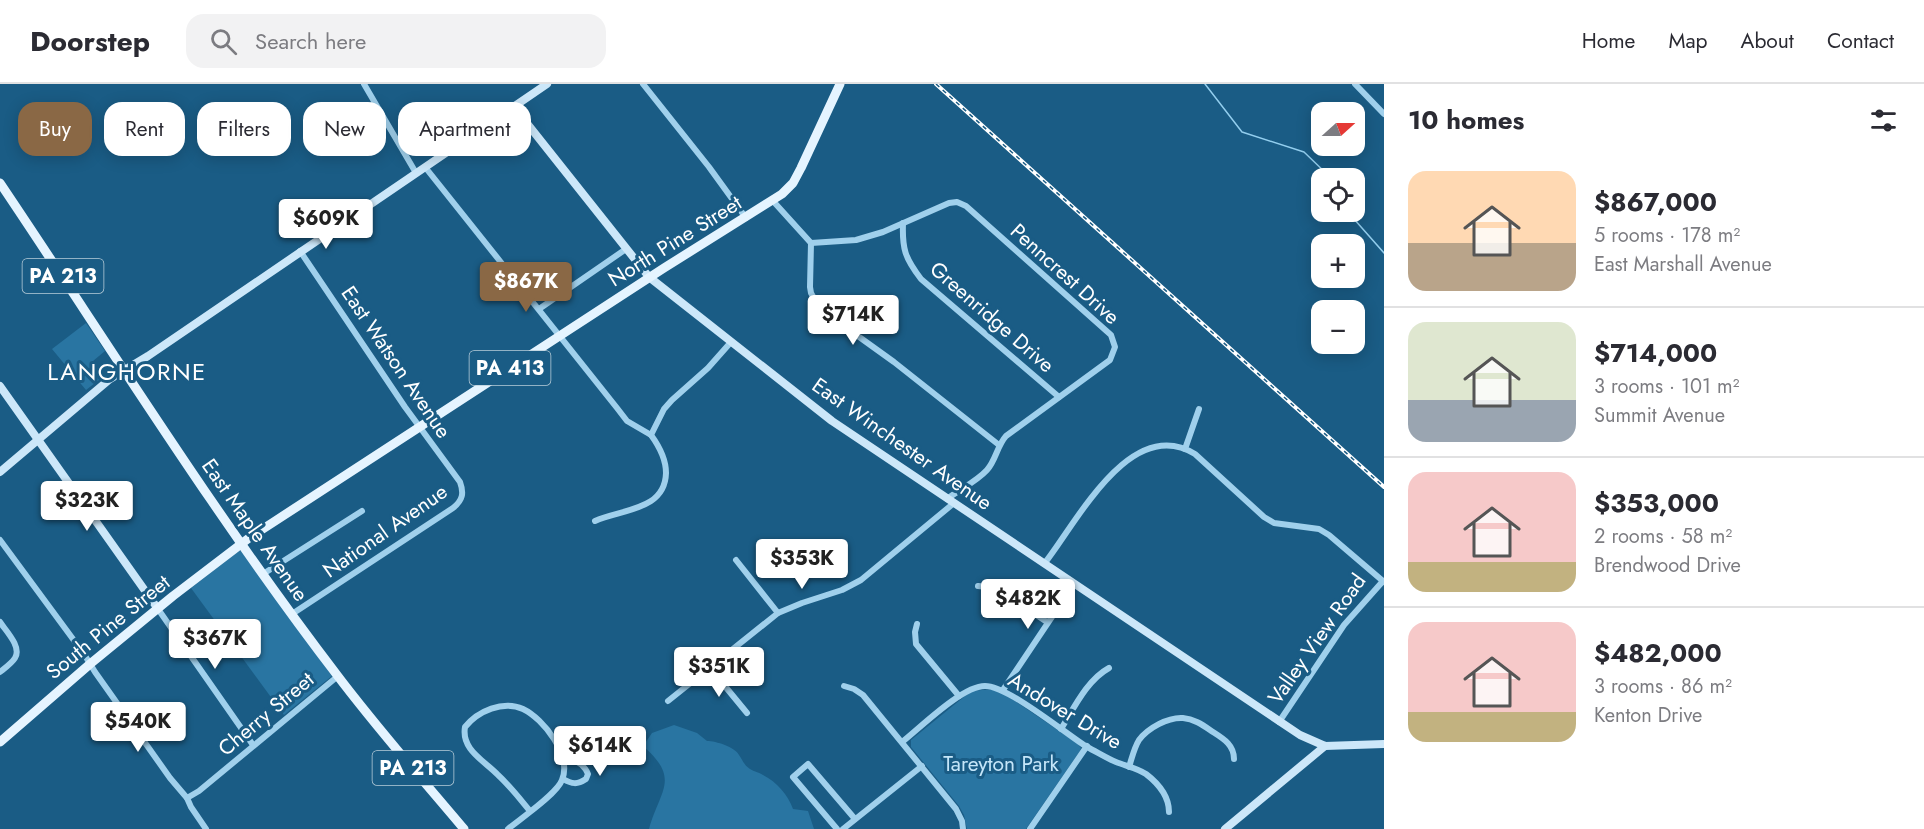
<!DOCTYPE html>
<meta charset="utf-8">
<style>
body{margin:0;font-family:Jost,sans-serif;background:#f2f2f3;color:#2b2b33;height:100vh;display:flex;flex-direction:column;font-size:22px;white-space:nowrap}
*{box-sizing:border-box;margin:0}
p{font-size:20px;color:#7c7c81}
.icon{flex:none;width:33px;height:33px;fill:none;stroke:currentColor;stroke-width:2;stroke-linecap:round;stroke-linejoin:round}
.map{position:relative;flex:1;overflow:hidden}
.drawer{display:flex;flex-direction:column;background:#fff;width:540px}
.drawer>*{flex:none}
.hud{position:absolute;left:18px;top:18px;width:570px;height:54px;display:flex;gap:12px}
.needle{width:39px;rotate:69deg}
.buttons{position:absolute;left:1311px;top:18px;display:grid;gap:12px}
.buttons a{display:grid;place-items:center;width:54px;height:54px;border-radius:12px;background:#fff;box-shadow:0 3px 15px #0003;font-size:30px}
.price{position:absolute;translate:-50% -51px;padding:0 14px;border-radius:6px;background:#fff;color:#222;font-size:20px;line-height:39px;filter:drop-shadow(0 2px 3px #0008)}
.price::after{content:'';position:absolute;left:50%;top:36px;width:18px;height:14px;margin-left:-9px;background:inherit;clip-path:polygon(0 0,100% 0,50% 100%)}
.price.current{background:#8a6845;color:#fff}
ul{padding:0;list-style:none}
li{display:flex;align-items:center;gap:18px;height:150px;padding:0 24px}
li+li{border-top:2px solid #e1e1e2}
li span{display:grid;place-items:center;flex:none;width:168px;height:120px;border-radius:18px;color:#555}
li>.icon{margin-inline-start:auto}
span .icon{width:72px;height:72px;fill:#fffc;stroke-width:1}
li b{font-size:26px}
h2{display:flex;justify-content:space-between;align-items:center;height:72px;padding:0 24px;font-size:26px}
.tag{padding:0 21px;border-radius:18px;background:#fff;box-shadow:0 3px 15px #0003;font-size:21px;line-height:54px}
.tag.current{background:#8a6845;color:#fff}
header{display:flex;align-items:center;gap:36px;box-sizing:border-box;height:84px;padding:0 30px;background:#fff;border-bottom:2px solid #e1e1e2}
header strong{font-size:28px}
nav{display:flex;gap:33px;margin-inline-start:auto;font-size:21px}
.search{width:420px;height:54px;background:#f2f2f3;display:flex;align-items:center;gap:15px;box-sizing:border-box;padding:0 21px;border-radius:18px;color:#7c7c81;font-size:22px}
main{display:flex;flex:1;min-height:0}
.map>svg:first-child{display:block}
</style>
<header>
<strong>Doorstep</strong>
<div class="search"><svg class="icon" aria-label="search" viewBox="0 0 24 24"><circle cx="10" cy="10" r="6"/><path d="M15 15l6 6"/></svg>Search here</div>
<nav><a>Home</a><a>Map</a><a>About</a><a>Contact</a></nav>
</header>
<main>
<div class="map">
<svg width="1384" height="745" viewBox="0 0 1384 745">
<rect width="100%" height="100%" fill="#1a5c85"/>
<!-- green -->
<g fill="#2975a2">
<polygon points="86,239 105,267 93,277 104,292 86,306 52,265"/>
<polygon points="239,467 241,467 332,592 284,631 191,504"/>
<polygon points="982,606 993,606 1003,609 1077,659 1081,664 1080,667 1026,745 967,745 964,731 959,722 911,663 911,656 965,612 973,607"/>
<path d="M674 641 697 649 707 657C716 657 735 663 739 671 743 677 744 681 750 685 754 688 759 688 763 691 777 698 788 711 793 725L808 727 814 745H649C660 706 681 695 643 662L652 649Z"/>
</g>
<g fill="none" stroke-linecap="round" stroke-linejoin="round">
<!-- stream -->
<g stroke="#93ceee" stroke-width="1.5">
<polyline points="1205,0 1242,48 1304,68 1331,94"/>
<polyline points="1352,128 1354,135 1384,169"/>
</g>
<!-- street -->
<g stroke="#a0d0ec" stroke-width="6">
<polyline points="364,0 416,89"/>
<polyline points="643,0 709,83 746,134"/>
<polyline points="1355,0 1384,30"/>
<polyline points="425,83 617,324 627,337 651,351"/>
<polyline points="773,117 811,159 810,203 811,209 816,218 837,237 894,278 999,361"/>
<path d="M903 139C902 165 905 174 921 195L1059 313"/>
<path d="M811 159 856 156 883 148 949 119 957 118 966 122 1111 251 1115 263 1110 276 1006 352C997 362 996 376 987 386 976 398 960 405 947 415"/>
<polyline points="539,225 626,165"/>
<polyline points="1185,365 1199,325"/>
<path d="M595 437C621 425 665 427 666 389 666 375 659 362 651 351L664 325 672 316 708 284 731 258"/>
<polyline points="0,456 84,570 95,588 170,694 187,714 191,723 206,745"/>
<polyline points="736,476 778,529"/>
<path d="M1044 480C1076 440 1130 330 1195 370L1264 433 1274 439 1319 445 1329 451 1384 498"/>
<polyline points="263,490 362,427"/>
<polyline points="978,502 996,504 1047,538"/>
<polyline points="158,525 253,661"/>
<path d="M292 530 453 424C463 416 464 409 460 398L405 323 300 167"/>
<path d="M0 538C6 547 22 563 15 574 12 579 5 584 0 588"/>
<polyline points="917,540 915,548 916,560 959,612"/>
<polyline points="710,584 747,629"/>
<polyline points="844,602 854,605 863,611 956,725 962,737 963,745"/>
<polyline points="1003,606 1074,500"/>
<polyline points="668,617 778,529 802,519 842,506 861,496 954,419"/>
<polyline points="1279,638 1344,541 1383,497"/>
<path d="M1061 645C1074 624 1087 596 1109 584"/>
<path d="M902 658C921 643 962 602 985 602 1008 602 1065 649 1087 663 1097 668 1106 674 1116 678 1126 682 1137 684 1146 690 1159 700 1169 712 1169 728"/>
<path d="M1129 683C1132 674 1134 664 1139 656 1148 644 1168 633 1183 634 1195 635 1204 642 1213 648 1224 655 1234 661 1234 675"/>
<path d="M563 695C572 700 577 701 586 695L588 690C584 680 574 675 564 674"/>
<polyline points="187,714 199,707 338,592"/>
<path d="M508 745C520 735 557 710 562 696 572 672 544 635 523 625 503 616 478 627 465 643 461 666 485 677 498 691 510 702 520 715 530 727"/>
<polyline points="837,745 793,693 808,680 855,735"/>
<polyline points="843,745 922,682"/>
<polyline points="1030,745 1087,662"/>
</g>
<!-- secondary -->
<g stroke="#cce7f9" stroke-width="8">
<polyline points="514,23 649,193 832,337 1300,651 1325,662 1384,660"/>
<polyline points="0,302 158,525"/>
<polyline points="0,388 110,295 148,272 547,0"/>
<polyline points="1225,745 1325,662"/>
</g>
<!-- primary -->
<g stroke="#e5f4ff" stroke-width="9">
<path d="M0 99C111 264 216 433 337 591 377 644 421 694 464 745"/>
<polyline points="0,658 90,580 173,512 249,454 664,184 782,110 793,99 801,84 840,0"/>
</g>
<defs>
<polyline id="rail" points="936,0 1384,403"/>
</defs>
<!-- rail casing -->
<use href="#rail" stroke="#fff" stroke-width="4"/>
<!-- rail -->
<use href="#rail" stroke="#1a5c85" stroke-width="1.5" stroke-dasharray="4.5" stroke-linecap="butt"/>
</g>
<g text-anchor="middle" stroke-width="6" stroke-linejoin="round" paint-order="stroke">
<!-- shield labels -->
<g fill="#1a5c85" stroke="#baceda" stroke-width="1.5">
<rect x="22.5" y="175" width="81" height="34" rx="4.5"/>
<rect x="469.5" y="267" width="81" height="34" rx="4.5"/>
<rect x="372.5" y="667" width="81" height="34" rx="4.5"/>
</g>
<g font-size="20" font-weight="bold" fill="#fff">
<text x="63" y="199">PA 213</text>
<text x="510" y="291">PA 413</text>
<text x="413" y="691">PA 213</text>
</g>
<!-- street labels -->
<g font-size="21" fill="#fff" stroke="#1a5c85">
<text transform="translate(675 157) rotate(-32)" y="7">North Pine Street</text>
<text transform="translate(1065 190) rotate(42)" y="7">Penncrest Drive</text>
<text transform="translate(992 233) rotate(41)" y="7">Greenridge Drive</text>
<text transform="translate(396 278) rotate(56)" y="7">East Watson Avenue</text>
<text transform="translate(902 360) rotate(35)" y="7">East Winchester Avenue</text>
<text transform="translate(255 446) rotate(55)" y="7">East Maple Avenue</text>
<text transform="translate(385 447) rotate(-35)" y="7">National Avenue</text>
<text transform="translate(108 543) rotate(-39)" y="7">South Pine Street</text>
<text transform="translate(1317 555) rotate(-55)" y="7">Valley View Road</text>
<text transform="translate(1065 627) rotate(31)" y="7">Andover Drive</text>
<text transform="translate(266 630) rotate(-40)" y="7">Cherry Street</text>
</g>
<!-- park labels -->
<g font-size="21" fill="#c5e6f9" stroke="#1a5c85">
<text x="1001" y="687">Tareyton Park</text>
</g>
<!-- quarter labels -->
<g font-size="24" letter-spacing="1.5" fill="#fff" stroke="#1a5c85">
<text x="127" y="296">LANGHORNE</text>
</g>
</g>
</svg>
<div class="buttons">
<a><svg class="needle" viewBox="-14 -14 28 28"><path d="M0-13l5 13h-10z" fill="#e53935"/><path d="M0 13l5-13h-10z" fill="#7c7c81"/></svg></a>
<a><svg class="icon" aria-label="locate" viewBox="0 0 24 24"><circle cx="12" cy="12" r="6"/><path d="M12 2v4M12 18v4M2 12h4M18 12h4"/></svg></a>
<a>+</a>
<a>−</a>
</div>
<b class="price" style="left:326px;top:166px">$609K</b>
<b class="price current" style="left:526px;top:229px">$867K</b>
<b class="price" style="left:853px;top:262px">$714K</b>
<b class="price" style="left:87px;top:448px">$323K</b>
<b class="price" style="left:802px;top:506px">$353K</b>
<b class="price" style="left:1028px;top:546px">$482K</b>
<b class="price" style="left:215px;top:586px">$367K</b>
<b class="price" style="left:719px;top:614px">$351K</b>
<b class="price" style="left:138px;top:669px">$540K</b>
<b class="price" style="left:600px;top:693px">$614K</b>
<div class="hud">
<a class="tag current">Buy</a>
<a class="tag">Rent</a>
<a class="tag">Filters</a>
<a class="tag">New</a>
<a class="tag">Apartment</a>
</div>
</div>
<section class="drawer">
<h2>10 homes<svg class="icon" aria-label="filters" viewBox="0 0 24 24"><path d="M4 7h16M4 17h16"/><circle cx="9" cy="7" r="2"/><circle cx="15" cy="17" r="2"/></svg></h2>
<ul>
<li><span style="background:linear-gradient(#ffd9b3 60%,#b9a48a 0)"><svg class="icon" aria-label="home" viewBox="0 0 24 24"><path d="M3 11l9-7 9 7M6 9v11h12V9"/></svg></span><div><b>$867,000</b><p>5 rooms · 178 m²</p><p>East Marshall Avenue</p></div></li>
<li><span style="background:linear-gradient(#dfe7d0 65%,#9aa5b1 0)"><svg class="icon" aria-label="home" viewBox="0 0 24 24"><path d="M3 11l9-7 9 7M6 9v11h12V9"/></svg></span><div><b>$714,000</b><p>3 rooms · 101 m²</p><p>Summit Avenue</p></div></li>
<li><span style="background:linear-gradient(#f6c9c9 75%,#c2b280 0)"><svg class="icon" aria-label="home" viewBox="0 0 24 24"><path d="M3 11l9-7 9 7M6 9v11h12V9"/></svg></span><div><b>$353,000</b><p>2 rooms · 58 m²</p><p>Brendwood Drive</p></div></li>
<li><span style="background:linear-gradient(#f6c9c9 75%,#c2b280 0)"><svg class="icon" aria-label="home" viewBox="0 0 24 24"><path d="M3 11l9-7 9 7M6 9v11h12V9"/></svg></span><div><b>$482,000</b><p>3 rooms · 86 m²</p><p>Kenton Drive</p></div></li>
</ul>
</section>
</main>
